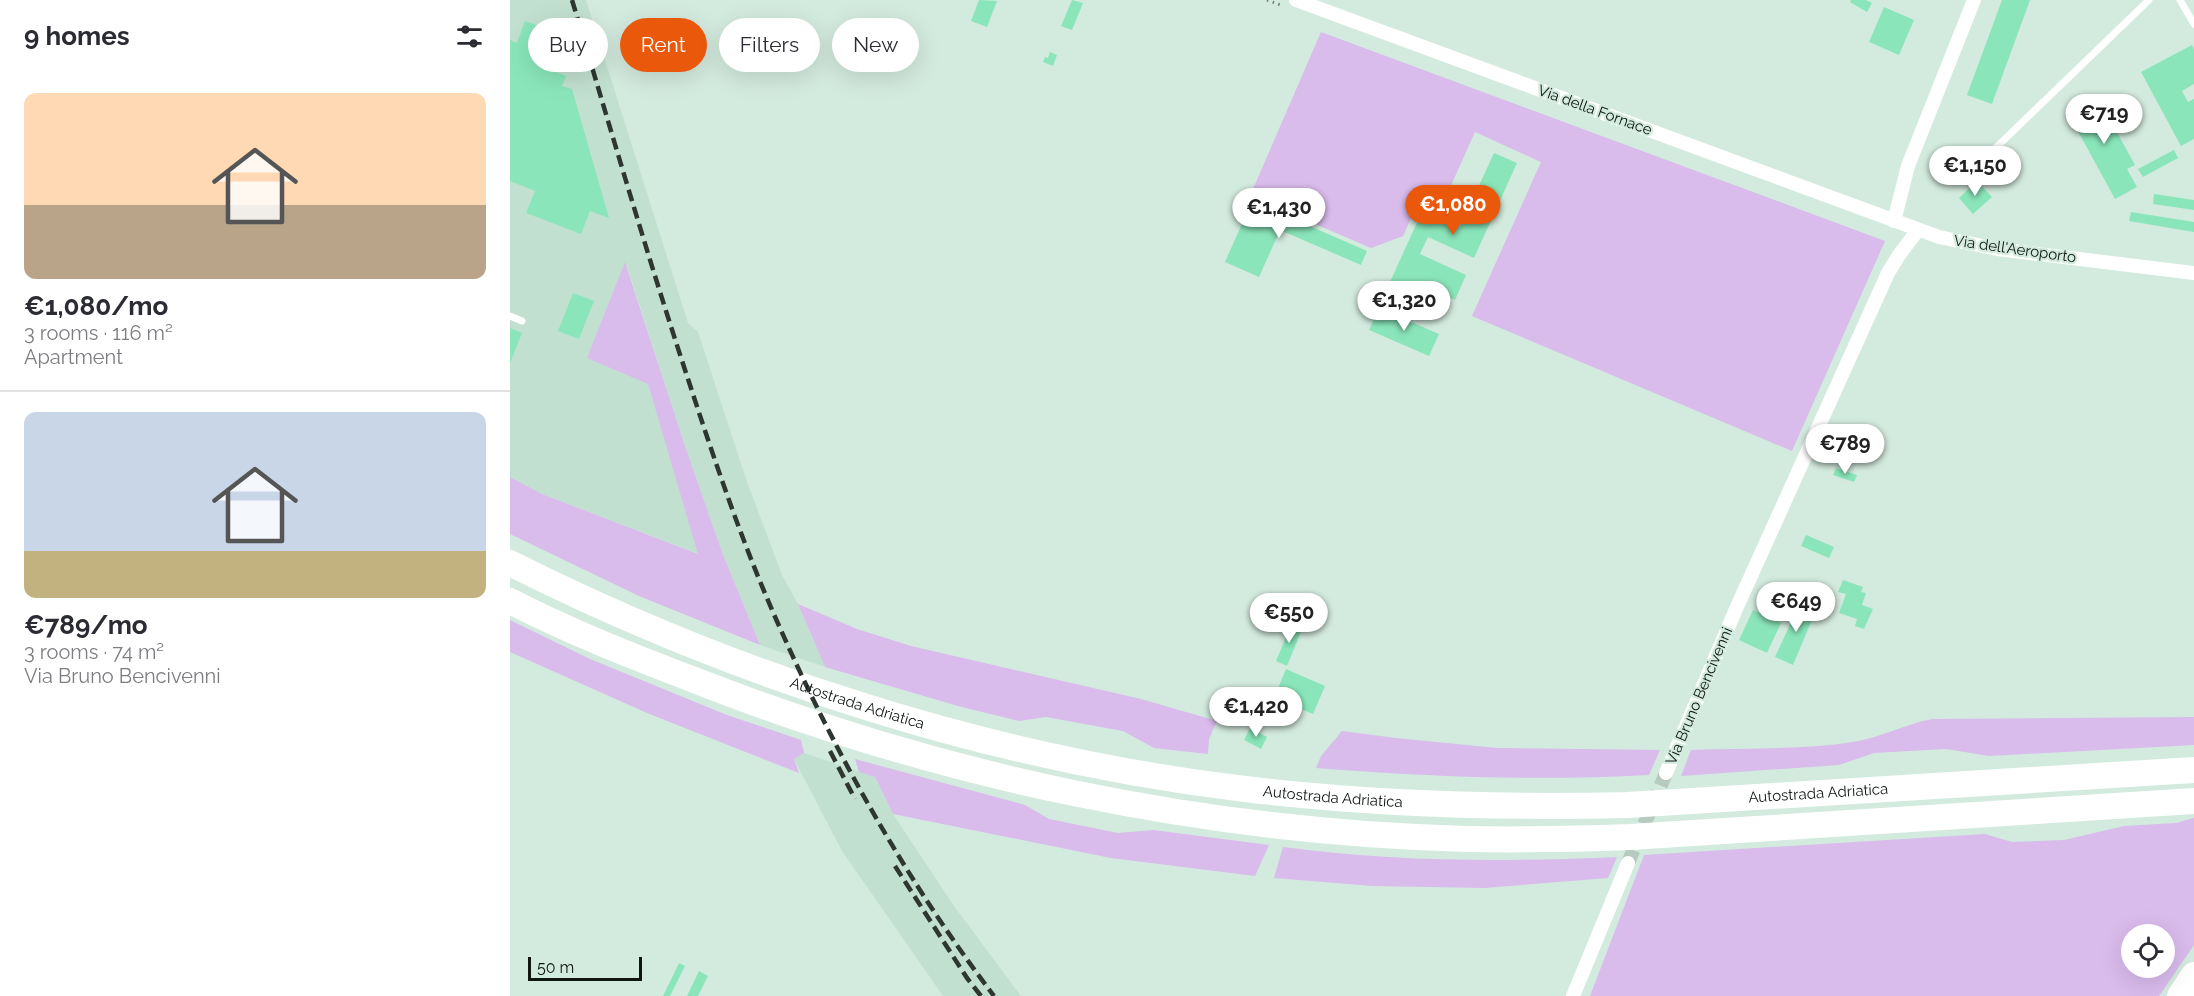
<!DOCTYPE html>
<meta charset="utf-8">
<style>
body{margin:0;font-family:Raleway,sans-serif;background:#f7f7f7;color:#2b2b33;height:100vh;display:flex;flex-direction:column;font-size:22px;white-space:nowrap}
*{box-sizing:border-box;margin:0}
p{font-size:20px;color:#7c7c81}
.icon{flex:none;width:33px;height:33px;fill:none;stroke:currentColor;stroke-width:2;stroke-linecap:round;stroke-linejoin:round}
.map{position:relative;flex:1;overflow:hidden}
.side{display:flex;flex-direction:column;background:#fff;width:510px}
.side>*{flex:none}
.top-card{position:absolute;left:18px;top:18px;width:570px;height:54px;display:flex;gap:12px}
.tools{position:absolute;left:1611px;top:924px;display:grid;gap:12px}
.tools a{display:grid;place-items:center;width:54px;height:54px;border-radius:50%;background:#fff;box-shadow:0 6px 24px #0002;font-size:30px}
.scale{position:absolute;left:18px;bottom:15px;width:114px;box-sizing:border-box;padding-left:6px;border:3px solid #101713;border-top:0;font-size:16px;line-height:21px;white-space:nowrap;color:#101713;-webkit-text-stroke:4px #d3eade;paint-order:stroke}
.price{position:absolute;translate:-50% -51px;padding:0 14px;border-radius:21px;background:#fff;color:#222;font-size:20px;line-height:39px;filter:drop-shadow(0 2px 3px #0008)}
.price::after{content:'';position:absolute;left:50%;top:36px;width:18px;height:14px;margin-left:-9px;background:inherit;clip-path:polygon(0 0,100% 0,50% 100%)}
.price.on{background:#ea580c;color:#fff}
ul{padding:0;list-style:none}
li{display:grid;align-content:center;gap:12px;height:318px;padding:0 24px}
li+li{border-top:2px solid #e1e1e2}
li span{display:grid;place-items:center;height:186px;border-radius:12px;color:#555}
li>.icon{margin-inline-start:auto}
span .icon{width:108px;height:108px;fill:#fffc;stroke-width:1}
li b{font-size:26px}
h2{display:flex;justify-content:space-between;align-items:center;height:72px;padding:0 24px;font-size:26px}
.pill{padding:0 21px;border-radius:27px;background:#fff;box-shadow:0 6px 24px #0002;font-size:21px;line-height:54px}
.pill.on{background:#ea580c;color:#fff}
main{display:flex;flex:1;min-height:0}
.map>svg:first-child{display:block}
</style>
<main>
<section class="side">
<h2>9 homes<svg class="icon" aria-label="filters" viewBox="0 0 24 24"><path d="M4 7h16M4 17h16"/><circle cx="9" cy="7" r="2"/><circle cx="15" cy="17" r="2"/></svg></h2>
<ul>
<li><span style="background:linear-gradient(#ffd9b3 60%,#b9a48a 0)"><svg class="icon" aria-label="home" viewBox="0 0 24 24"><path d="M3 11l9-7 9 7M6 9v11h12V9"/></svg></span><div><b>€1,080/mo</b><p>3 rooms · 116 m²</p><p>Apartment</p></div></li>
<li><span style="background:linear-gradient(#c9d6e8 75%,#c2b280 0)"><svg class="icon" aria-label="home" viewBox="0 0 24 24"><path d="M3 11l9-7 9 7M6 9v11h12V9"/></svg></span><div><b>€789/mo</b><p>3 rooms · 74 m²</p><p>Via Bruno Bencivenni</p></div></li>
</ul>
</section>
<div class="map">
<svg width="1684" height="996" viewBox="0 0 1684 996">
<rect width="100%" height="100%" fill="#d3eade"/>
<!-- built -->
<g fill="#c2e0d0">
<polygon points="0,0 76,0 178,323 188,332 237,482 272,575 288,604 315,667 250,645 212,552 176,449 116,263 138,384 189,554 32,494 0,477"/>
<polygon points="294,753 365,777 383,814 444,906 511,996 433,996 332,851 284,759"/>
</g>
<!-- green -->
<g fill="#d9bbec" fill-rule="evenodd">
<polygon points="811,32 1375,241 1282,451 962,316 1031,162 965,132 934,201 913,192 893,236 861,248 740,196"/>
<polygon points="115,262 176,449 212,552 250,645 129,596 0,534 0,477 32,494 188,554 138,384 77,358"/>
<polygon points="288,604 347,629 401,646 631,699 707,721 699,739 698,754 644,748 613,731 536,717 509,721 448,706 315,667"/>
<polygon points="0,620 80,659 217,715 291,740 294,753 284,759 289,773 137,713 0,652"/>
<path d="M1684 717V745L1479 756 1436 749 1364 753 1329 765 1171 776 1181 750C1235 748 1290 750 1343 742 1370 738 1395 724 1422 719Z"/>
<path d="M832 731 886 738 987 748 1150 750 1139 775C1027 781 917 777 806 768L811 756Z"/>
<polygon points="345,759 515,805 539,819 608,833 643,830 759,845 745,876 601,858 383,814 365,777 349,772"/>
<path d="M1684 818V945L1649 996H1080L1134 855 1475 834 1502 842 1554 840 1614 826 1666 823ZM1622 934H1654V968H1622Z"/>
<path d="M773 847C884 862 996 862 1107 857L1098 878 975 888 862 886 764 878Z"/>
</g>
<!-- building -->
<g fill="#8ae6ba">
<polygon points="469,0 487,1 477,27 461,21"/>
<polygon points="562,0 573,3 562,30 551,26"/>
<polygon points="1341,0 1356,0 1362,3 1357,12 1340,2"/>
<polygon points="1492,0 1520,0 1482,104 1457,95"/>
<polygon points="1374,7 1404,20 1389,55 1359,42"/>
<polygon points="15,21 43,31 31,66 56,76 52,86 62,89 99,218 80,211 71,234 16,213 25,191 0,181 0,40 7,43"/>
<polygon points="142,41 146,42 142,53 138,51"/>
<polygon points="1682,45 1684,49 1684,84 1672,91 1678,102 1684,99 1684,139 1671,146 1631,72"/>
<polygon points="540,52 547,55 543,66 533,62 535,57 538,58"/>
<polygon points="1586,94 1625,165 1617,169 1627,187 1605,199 1557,111"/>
<polygon points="1664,150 1668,158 1633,177 1628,169"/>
<polygon points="984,153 1007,163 964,258 918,237 910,254 956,275 945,300 908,283 903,294 880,282 910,216 924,222 927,217 950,227"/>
<polygon points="1467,181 1482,197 1463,214 1449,198"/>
<polygon points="1644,194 1684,200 1684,210 1643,204"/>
<polygon points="742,201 857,251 851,265 770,230 749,277 715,262"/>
<polygon points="1621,212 1684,222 1684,232 1619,221"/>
<polygon points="63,293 84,301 69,339 48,331"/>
<polygon points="869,308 929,334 919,356 859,330"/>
<polygon points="0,328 12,333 0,363"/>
<polygon points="1326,468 1347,475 1344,482 1323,475"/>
<polygon points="1296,535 1324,547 1319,558 1291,546"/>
<polygon points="1333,580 1353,587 1351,592 1356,593 1352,605 1363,609 1354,629 1345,626 1347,619 1329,613 1336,594 1328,592"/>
<polygon points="1291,601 1307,608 1283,665 1265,657"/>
<polygon points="1243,610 1271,623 1257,653 1229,640"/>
<polygon points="782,623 793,627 777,666 766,661"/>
<polygon points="776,669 815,686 803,714 764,698"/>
<polygon points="740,728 757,737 751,749 734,740"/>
<polygon points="169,963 175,966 160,996 153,996"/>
<polygon points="189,971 198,976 188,996 177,996"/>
</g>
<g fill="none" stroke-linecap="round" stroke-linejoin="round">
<!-- street-tunnel -->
<polyline stroke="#b6cac0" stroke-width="14" stroke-dasharray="14 7" stroke-linecap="butt" points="1118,863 1156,773"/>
<!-- path -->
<polyline stroke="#718078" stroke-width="3" stroke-dasharray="1.5 4.5" stroke-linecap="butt" points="757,0 773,6"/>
<!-- lane -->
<g stroke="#fff" stroke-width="7">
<polyline points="1670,0 1684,24"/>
<polyline points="1468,165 1639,0"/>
<polyline points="0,316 12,321"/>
</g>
<!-- street -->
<g stroke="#fff" stroke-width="14">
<polyline points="786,0 1429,237 1487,249 1684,273"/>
<polyline points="1384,221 1398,166 1464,0"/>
<polyline points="1156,773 1226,609 1378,273 1389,255 1408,230"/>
<polyline points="1063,996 1118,863"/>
</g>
<!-- highway -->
<g stroke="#fff" stroke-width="26">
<path id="s1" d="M0 563C227 677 482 759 735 789 862 804 989 808 1117 805L1684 770"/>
<path d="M0 601C60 632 124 657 187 681 432 777 694 832 957 839 1012 840 1066 839 1120 837L1684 801"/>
<polyline points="1670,996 1684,975"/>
</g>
<!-- rail -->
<g stroke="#2d3631" stroke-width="4.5" stroke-dasharray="12 6" stroke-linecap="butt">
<path d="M62 0C100 127 137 255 179 382 206 465 234 548 270 628 327 757 398 883 484 996"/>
<polyline points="320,751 345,799"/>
<polyline points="385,866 457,978 471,996"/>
</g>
</g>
<g text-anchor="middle" stroke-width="4.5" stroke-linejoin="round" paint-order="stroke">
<!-- street labels -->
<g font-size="15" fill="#101713" stroke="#d3eade">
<text transform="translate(1085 110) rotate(20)" y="5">Via della Fornace</text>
<text transform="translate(1505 249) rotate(8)" y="5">Via dell'Aeroporto</text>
<text transform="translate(1189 696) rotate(-67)" y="5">Via Bruno Bencivenni</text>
<text dy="5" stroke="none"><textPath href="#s1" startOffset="375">Autostrada Adriatica</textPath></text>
<text dy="5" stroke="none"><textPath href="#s1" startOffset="1347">Autostrada Adriatica</textPath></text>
<text dy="5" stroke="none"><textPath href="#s1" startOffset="861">Autostrada Adriatica</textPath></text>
</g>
</g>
</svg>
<div class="tools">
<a><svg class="icon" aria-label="locate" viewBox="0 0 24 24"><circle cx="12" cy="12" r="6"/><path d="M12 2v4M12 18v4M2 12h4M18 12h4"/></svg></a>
</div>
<div class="scale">50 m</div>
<b class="price" style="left:1594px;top:145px">€719</b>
<b class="price" style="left:1465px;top:197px">€1,150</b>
<b class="price on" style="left:943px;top:236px">€1,080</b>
<b class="price" style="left:769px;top:239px">€1,430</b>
<b class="price" style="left:894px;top:332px">€1,320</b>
<b class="price" style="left:1335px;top:475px">€789</b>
<b class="price" style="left:1286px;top:633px">€649</b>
<b class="price" style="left:779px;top:644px">€550</b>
<b class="price" style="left:746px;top:738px">€1,420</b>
<div class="top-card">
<a class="pill">Buy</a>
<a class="pill on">Rent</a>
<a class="pill">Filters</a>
<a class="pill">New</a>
</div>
</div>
</main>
